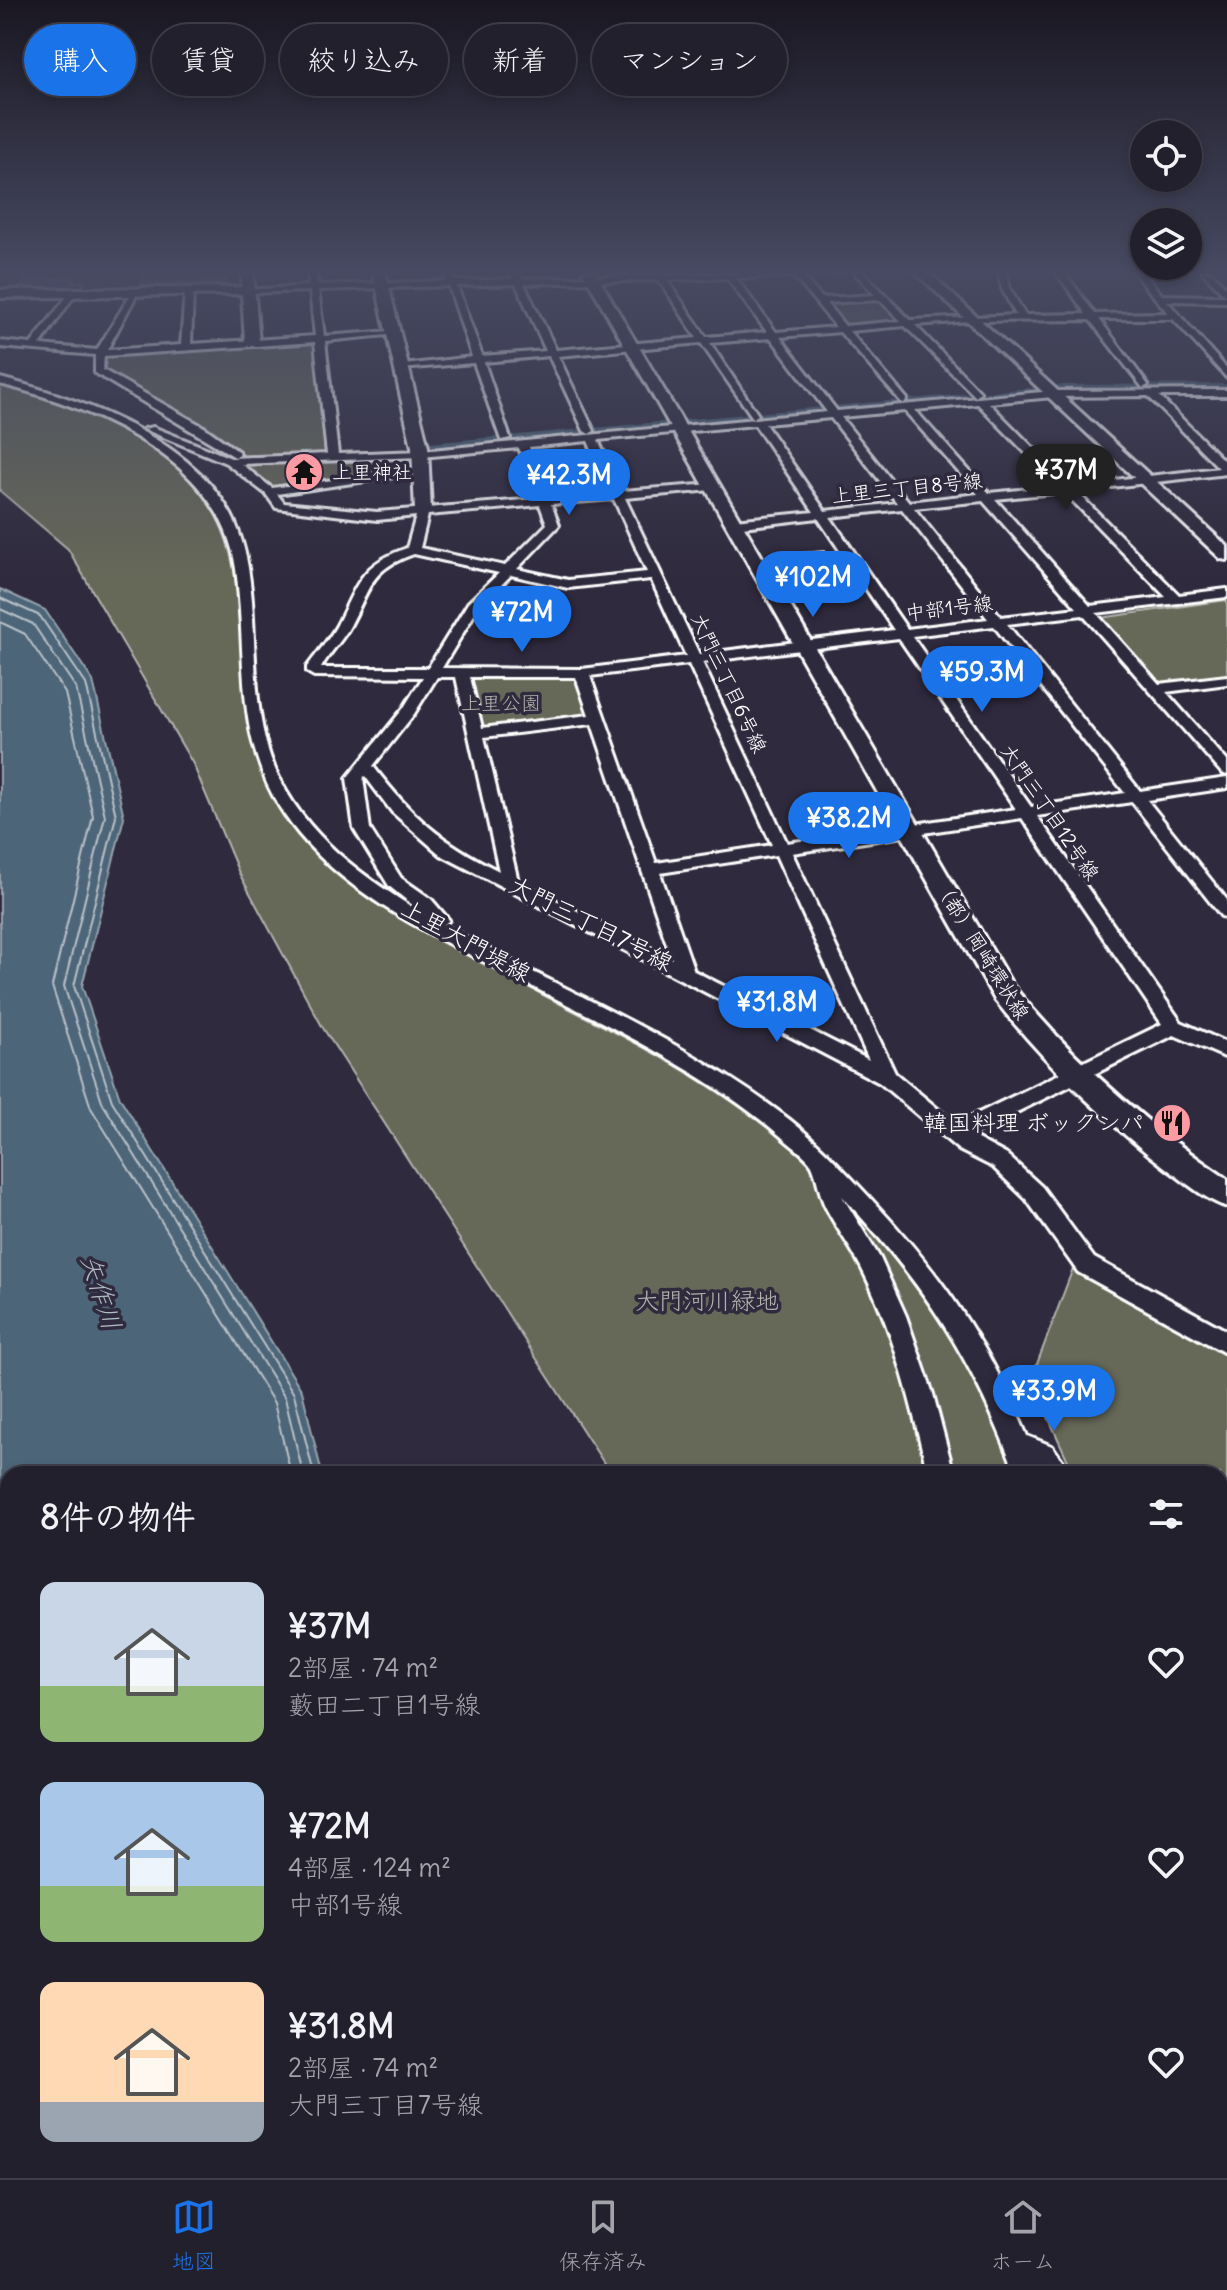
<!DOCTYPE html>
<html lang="ja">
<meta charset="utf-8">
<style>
body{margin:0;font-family:Delius,"Klee One",sans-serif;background:#2f2d3a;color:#f1f3f6;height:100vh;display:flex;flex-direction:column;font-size:30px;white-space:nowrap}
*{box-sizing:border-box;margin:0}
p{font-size:26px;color:#a3a3aa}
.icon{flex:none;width:44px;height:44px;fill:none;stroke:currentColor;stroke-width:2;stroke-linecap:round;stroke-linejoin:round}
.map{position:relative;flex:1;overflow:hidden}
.details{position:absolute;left:0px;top:1466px;width:1228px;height:712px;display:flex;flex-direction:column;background:#23202e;border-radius:24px 24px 0 0;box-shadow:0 4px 12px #0003,0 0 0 2px #403e4a}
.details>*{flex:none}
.banner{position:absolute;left:24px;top:24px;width:800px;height:72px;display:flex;gap:16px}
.fabs{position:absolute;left:1130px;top:120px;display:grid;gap:16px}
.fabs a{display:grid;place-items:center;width:72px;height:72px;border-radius:50%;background:#23202e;box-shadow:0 4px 12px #0003,0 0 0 2px #403e4a;font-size:40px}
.price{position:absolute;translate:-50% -68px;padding:0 18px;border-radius:28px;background:#1a73e8;color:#fff;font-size:26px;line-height:52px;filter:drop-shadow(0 2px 4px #0008)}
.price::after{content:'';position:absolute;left:50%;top:48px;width:24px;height:18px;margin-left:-12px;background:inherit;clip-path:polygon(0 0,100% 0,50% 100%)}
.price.active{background:#222;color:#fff}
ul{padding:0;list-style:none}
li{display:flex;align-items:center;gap:24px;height:200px;padding:0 40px}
li span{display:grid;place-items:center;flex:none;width:224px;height:160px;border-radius:16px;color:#555}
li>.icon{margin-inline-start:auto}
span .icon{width:96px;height:96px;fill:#fffc;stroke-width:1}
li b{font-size:34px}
h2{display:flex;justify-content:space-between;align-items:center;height:96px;padding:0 40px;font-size:34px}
.chip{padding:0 28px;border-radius:36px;background:#23202e;box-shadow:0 4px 12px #0003,0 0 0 2px #403e4a;font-size:28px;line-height:72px}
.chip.active{background:#1a73e8;color:#fff}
.menu{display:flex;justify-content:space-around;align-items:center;height:112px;border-top:2px solid #403e4a;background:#23202e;font-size:22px;color:#a3a3aa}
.menu a{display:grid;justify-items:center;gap:4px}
.menu .active{color:#1a73e8}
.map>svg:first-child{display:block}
</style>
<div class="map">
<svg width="1227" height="2178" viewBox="0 0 1227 2178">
<rect width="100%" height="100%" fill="#2f2a3d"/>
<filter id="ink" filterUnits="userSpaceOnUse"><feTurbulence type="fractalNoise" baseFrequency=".0125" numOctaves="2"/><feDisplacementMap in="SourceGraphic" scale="16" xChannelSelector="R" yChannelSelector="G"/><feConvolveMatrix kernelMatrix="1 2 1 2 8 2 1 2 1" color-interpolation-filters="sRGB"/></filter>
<g filter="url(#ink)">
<!-- built -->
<polygon fill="#413745" points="0,272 239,272 240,287 0,291"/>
<!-- green -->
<g fill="#666759" stroke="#b2b3ac" stroke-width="2">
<polygon points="143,272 228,272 228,278 223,283 142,285"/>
<polygon points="881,299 903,322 845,327 825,303"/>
<polygon points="316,341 328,452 325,453 246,457 204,428 102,370 103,355"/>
<path d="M0 384C81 401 176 442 217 518 233 548 237 586 240 619 245 706 241 771 305 841 364 906 447 943 523 984 588 1020 657 1051 718 1092 857 1184 959 1319 1017 1474H611L323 1028 239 873 193 764 68 549 0 491Z"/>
<polygon points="375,456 375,475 278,489 237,463"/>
<polygon points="1227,600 1227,675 1162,684 1155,682 1100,618"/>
<polygon points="474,678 575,679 590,716 482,728 470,680"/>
<polygon points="1075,1263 1227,1354 1227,1775 1220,1762 1220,1474 1074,1474 1031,1380"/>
<polygon points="1220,2023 1227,2038 1227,2178 1040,2178 1036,2170 1220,2170"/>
</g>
<!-- water -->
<g fill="#4e6578" stroke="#95a3ae" stroke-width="2">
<polygon points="75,278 73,282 85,281 79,289 18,289 27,279"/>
<polygon points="0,589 45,610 93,681 124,817 82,986 120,1098 302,1391 322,1474 8,1474 8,2170 600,2170 603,2178 0,2178"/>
</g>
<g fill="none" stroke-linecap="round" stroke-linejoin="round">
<!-- shore -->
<g stroke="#b8c1c9" stroke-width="2">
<polyline points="0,598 40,616 86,684 116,816 74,986 112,1101 294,1394 314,1474"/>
<polyline points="0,609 33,624 76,688 105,816 64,986 103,1104 285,1398 303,1474"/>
<polyline points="0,622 25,634 65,693 93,816 52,986 91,1108 274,1403 291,1474"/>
</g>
<!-- river -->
<polygon fill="#4e6578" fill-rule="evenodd" points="1227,384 1227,394 1061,395 430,455 420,449 430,443 1061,385"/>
</g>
<!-- building -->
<polygon fill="#6a5657" stroke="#fff" stroke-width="2" points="824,551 827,555 839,554 857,581 822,585 801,553"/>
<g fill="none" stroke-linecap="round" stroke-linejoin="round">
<defs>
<g id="street">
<path d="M308 272H316L318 285 447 281 444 272H452L455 281 513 279 510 272H518L522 279 656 275 654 272 664 275 844 272 802 276 822 298 875 295 854 272H863L910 320 1016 315 1002 289 998 272H1006L1010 289 1025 315 1086 314 1056 272H1064L1095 314 1168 313 1133 272H1142L1162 295 1226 296 1202 272H1211L1227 289V302L1167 301 1227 369V378L1173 319H1099L1148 385 1143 388 1090 320 971 321 915 325 980 392 976 397 905 326 849 331 907 399 903 404 840 332 780 337 837 411 1053 391 1227 390V396H1159L1227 464V474L1076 491 1179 595 1227 589V597L1096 613 1159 684 1227 676V684L1166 692 1227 761V775L1222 773 1083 615 1007 624 1140 791 1227 778V788L1147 800 1227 900V918L1221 916 1132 802 1037 816 1181 1022 1227 1043V1058L1174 1035 970 1135 1007 1155 1042 1187 1094 1258 1227 1331V1354L1078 1272 1026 1199 993 1167 959 1150 880 1083 441 855 392 812 365 776 363 778 370 829 401 878 431 899 449 920 444 925C555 987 676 1035 778 1111 813 1136 842 1168 871 1199 941 1274 987 1340 1027 1436L1052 1446 1072 1474H1044L1040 1469 1042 1474H1016C972 1357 926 1287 842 1196L880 1258 906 1316 933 1394 954 1474H928C912 1406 896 1338 865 1275 854 1251 838 1231 826 1208 819 1195 817 1175 812 1165 806 1155 792 1146 783 1138 702 1068 598 1021 504 972 433 936 351 897 299 834 230 751 249 666 236 569 221 458 94 408 0 384V378C83 399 205 442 238 530 247 553 250 577 252 601 256 657 253 717 275 769 304 837 365 878 425 915L389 886 354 829 347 778 403 709 423 677 314 676 307 672V667C317 653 329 640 337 625 359 583 359 565 407 548L416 516 377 520 276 508 266 494 226 463 144 429 153 427 231 458 327 454 315 342 104 356 103 370 204 427 239 452 240 454 235 457 95 373V355L0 347V341L31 344 72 290 76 293 40 345 97 350 134 289 138 292 107 350 181 345 185 291 189 288 193 291 191 344 315 336 310 291 248 293 244 290 309 286ZM794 276 836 327 776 332 736 278ZM727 278 767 332 706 337 667 280ZM659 280 697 338 556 350 524 284ZM516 284 546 351 482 356 457 286ZM449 286 472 357 395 366 400 369 474 363 501 440 510 438 484 362 549 356 584 431 589 434 594 431 558 356 701 343 753 418 758 415 710 343 771 338 827 412 421 451 338 454 325 341 397 334 392 331 324 336 318 290ZM880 300 901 321 845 326 826 303ZM1148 396 1219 468 1070 485 989 403 1053 397ZM978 404 1058 486 989 493 915 410ZM905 411 978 494 909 502 841 417ZM831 418 897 503 825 511 765 424ZM755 425 814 512 734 520 728 524 734 528 818 518 894 630 699 654 625 498 712 490 718 487 712 484 622 491 598 440ZM588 441 611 492 549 498 529 447ZM519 448 537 499 377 512 284 503 277 494 421 473 425 472V468L272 488 241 464 421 457ZM1064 492 1166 597 1090 606 995 499ZM614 499 647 572 568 580 517 569 559 525 551 504ZM983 501 1077 608 1001 617 914 508ZM540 505 547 524 505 566 420 548 428 515ZM902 509 988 619 907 629 830 517ZM414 554 499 573 468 603 428 668H321C329 653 342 641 350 626 371 588 368 570 414 554ZM511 575 568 588 651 579 686 656 582 669 442 668 478 608ZM994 626 1125 793 1031 807 912 636ZM899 638 1016 809 787 843 702 662ZM689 664 772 845 656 863 590 676ZM437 677H456L499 871C440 841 413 818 373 766L414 714ZM470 677H576L589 715 482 728ZM592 724 672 959 518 881 484 737ZM1022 818 1162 1024 956 1124 895 1073 792 853ZM776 855 869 1060 694 971 660 873Z"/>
<polygon points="1220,1770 1227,1773 1227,1813 1220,1810"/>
<polygon points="1220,1980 1227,1982 1227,2031 1220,2028"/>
</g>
<g id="secondary">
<polygon points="242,272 253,273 259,342 252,346 245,342 242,294 0,298 0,290 242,287"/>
<polygon points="373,272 385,272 428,447 431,511 423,516 415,511 412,447"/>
<path d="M583 272H595L1013 986C1075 1062 1146 1124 1227 1179V1207C1206 1200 1188 1184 1170 1171 1104 1121 1046 1064 995 1000Z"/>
<polygon points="915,272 928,272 1227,546 1227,560 1221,559"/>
</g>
</defs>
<!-- street casing -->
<use href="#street" stroke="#fff" stroke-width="6"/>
<!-- secondary casing -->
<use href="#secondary" stroke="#fff" stroke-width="6"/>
<!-- street -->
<use href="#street" fill="#2f2a3d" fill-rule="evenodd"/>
<!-- secondary -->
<use href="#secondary" fill="#2f2a3d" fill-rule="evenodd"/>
</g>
</g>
<!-- sky -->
<linearGradient id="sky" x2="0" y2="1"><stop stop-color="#1a1722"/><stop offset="0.47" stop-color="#474a62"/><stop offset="1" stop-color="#474a62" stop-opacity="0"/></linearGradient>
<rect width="1227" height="577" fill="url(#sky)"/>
<!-- icons -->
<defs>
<symbol id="temple-disc" viewBox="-11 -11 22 22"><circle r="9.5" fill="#ff9aa2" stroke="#2f2a3d"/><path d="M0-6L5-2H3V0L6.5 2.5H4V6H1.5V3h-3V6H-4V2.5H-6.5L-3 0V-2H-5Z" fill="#111"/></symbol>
<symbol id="restaurant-disc" viewBox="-11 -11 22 22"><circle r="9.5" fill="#ff9aa2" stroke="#2f2a3d"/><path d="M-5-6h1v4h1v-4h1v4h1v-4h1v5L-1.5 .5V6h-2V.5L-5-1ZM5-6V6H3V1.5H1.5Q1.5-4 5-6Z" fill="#111"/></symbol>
</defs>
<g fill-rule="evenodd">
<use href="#temple-disc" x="282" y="450" width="44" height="44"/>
<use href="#restaurant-disc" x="1150" y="1101" width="44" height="44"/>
</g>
<g text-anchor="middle" stroke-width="7" stroke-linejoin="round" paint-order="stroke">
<!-- far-poi labels -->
<g font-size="20" fill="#fff" stroke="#2f2a3d" text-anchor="start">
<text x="332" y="479">上里神社</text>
</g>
<!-- far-street labels -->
<g font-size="20" fill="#fff" stroke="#2f2a3d">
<text transform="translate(907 488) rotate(-6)" y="7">上里三丁目8号線</text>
<text transform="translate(949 608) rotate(-7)" y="7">中部1号線</text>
<text transform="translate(729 683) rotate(65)" y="7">大門三丁目6号線</text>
<text transform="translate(1050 812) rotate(56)" y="7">大門三丁目12号線</text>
<text transform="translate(982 950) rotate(58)" y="7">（都）岡崎環状線</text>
</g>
<!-- far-park labels -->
<g font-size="20" fill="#b2b3ac" stroke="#2f2a3d">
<text x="501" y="710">上里公園</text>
</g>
<!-- street labels -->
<g font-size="24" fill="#fff" stroke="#2f2a3d">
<text transform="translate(591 924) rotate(27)" y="8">大門三丁目7号線</text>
<text transform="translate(466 941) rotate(29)" y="8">上里大門堤線</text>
</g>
<!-- poi labels -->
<g font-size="24" fill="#fff" stroke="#2f2a3d" text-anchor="end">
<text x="1144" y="1131">韓国料理 ボックンパ</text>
</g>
<!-- park labels -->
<g font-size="24" fill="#b2b3ac" stroke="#2f2a3d">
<text x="707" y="1309">大門河川緑地</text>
</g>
<!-- water labels -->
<g font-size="26" font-style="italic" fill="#afbac2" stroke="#2f2a3d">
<text transform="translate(101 1292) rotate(72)" y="9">矢作川</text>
</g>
</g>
</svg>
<div class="fabs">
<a><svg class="icon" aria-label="locate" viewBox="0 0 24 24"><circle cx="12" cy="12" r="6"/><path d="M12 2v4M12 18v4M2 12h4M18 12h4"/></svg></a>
<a><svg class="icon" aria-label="layers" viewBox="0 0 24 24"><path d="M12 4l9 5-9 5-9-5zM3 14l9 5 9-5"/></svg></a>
</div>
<b class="price active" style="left:1066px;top:512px">¥37M</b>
<b class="price" style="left:569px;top:517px">¥42.3M</b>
<b class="price" style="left:813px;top:619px">¥102M</b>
<b class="price" style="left:522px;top:654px">¥72M</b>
<b class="price" style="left:982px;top:714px">¥59.3M</b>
<b class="price" style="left:849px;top:860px">¥38.2M</b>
<b class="price" style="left:777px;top:1044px">¥31.8M</b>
<b class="price" style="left:1054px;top:1433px">¥33.9M</b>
<div class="banner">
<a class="chip active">購入</a>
<a class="chip">賃貸</a>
<a class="chip">絞り込み</a>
<a class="chip">新着</a>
<a class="chip">マンション</a>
</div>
<section class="details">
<h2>8件の物件<svg class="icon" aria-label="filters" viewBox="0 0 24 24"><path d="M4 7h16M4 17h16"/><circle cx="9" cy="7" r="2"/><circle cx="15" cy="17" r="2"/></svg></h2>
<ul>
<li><span style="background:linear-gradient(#c9d6e8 65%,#8fb573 0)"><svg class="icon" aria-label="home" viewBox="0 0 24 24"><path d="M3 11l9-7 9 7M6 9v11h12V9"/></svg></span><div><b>¥37M</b><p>2部屋 · 74 m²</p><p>藪田二丁目1号線</p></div><svg class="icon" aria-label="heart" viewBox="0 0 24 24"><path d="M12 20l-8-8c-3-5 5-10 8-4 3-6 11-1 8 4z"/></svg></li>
<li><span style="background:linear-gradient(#a9c7e8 65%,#8fb573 0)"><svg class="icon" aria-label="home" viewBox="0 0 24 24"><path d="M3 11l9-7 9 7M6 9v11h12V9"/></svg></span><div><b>¥72M</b><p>4部屋 · 124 m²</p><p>中部1号線</p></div><svg class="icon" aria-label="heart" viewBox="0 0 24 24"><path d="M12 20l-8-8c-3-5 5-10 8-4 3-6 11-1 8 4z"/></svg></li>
<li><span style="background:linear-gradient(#ffd9b3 75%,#9aa5b1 0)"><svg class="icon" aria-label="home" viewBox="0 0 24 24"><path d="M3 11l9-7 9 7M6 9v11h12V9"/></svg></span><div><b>¥31.8M</b><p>2部屋 · 74 m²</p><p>大門三丁目7号線</p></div><svg class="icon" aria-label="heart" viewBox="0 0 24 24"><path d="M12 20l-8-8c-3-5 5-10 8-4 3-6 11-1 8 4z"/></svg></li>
</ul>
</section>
</div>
<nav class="menu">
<a class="active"><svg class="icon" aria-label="map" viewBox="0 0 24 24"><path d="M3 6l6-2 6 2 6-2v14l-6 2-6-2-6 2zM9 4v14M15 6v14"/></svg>地図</a>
<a><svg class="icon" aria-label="saved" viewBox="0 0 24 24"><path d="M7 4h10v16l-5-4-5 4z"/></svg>保存済み</a>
<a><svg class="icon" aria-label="home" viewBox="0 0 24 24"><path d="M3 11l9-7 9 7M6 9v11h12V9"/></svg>ホーム</a>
</nav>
